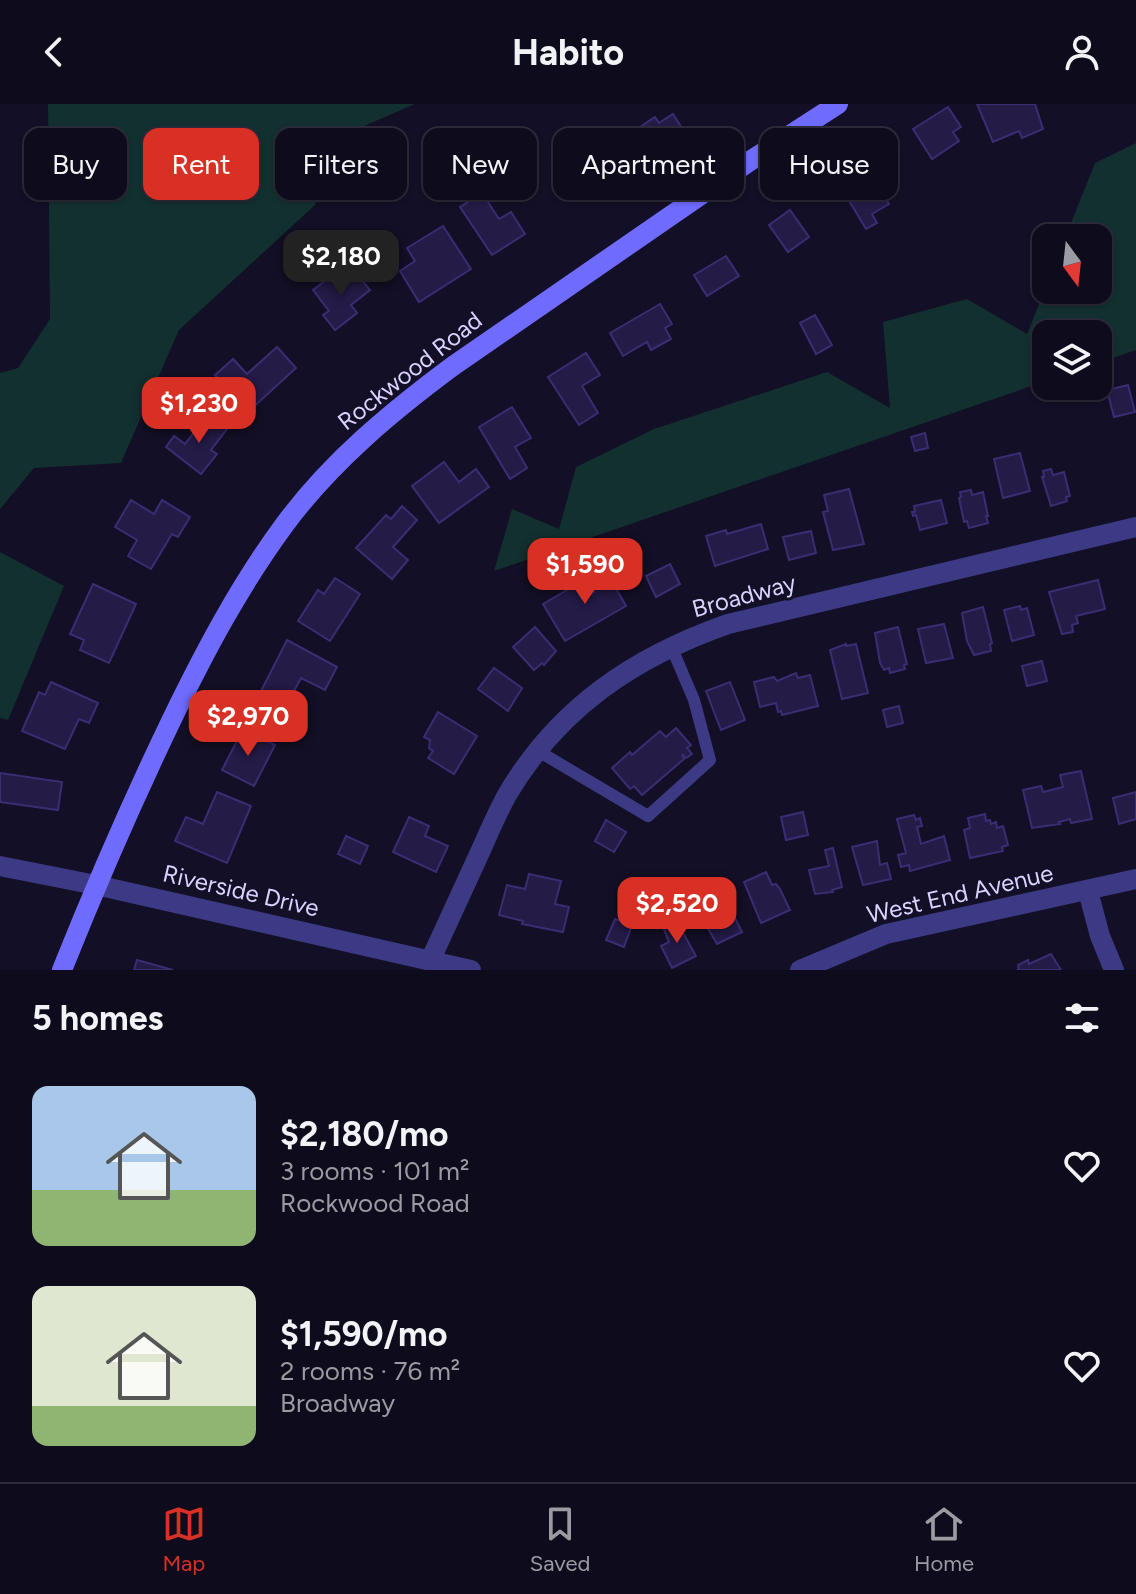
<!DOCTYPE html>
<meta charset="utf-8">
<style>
body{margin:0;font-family:Figtree,sans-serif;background:#1c1929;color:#f1f3f6;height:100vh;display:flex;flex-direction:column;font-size:30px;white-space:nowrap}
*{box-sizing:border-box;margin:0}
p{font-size:26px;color:#9b9ba3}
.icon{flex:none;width:44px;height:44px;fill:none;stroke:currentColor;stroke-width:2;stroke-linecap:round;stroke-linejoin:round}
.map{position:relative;height:866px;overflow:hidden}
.details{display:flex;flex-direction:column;background:#0e0b1c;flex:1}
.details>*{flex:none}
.hud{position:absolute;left:24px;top:24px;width:1088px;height:72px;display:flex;gap:16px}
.needle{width:52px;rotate:165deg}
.controls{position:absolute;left:1032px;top:120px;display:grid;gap:16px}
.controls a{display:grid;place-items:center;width:80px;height:80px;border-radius:16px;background:#0e0b1c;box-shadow:0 2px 6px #0004,0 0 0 2px #2e2b3b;font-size:40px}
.price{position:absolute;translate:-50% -68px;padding:0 18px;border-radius:16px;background:#d93025;color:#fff;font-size:26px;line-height:52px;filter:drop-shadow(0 2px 4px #0008)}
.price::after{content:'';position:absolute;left:50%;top:48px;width:24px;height:18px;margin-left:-12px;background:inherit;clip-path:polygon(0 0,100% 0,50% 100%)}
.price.current{background:#222;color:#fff}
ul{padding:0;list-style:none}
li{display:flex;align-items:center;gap:24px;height:200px;padding:0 32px}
li span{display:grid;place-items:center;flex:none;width:224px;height:160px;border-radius:16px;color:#555}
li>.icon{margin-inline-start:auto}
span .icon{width:96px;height:96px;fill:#fffc;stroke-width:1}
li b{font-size:34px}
h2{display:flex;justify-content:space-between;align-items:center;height:96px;padding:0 32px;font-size:34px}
.chip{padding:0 28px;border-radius:16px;background:#0e0b1c;box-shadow:0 2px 6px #0004,0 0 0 2px #2e2b3b;font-size:28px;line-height:72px}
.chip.current{background:#d93025;color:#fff}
header{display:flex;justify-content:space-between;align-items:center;height:104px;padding:0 32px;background:#0e0b1c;font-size:36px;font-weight:700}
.tab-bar{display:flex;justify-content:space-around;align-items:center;height:112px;border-top:2px solid #2e2b3b;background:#0e0b1c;font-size:22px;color:#9b9ba3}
.tab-bar a{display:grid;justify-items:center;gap:4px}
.tab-bar .current{color:#d93025}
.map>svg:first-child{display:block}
</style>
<header><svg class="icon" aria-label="back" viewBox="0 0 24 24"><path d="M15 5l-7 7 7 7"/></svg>Habito<svg class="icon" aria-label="person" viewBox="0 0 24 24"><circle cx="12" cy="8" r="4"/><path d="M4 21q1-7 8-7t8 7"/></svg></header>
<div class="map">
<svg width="1136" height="866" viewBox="0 0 1136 866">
<rect width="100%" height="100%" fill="#130f26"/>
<!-- green -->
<g fill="#12302f">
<polygon points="48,0 415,0 325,39 315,101 179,226 121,359 34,364 0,405 0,269 18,264 50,215"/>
<polygon points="1136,39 1136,246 1098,259 1098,230 1046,230 1046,277 494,467 512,405 559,425 576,363 654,325 827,268 890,304 883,218 967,195 1027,230 1046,183 1046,186 1098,186 1098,134 1065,134 1095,59"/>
<polygon points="0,448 64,482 8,616 0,614"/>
</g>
<!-- building -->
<g fill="#241b47" stroke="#3b2d73" stroke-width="2">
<polygon points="977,0 1035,0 1043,25 1022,34 1019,27 993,38"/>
<polygon points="948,3 961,23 953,28 959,37 932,55 913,25"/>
<polygon points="673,10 685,29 656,48 640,23 655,13 659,19"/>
<polygon points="489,31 508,61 492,70 483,56 478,59 469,43"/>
<polygon points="583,45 604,79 573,97 552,63"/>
<polygon points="864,60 889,100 872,110 877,119 866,125 848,95 855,90 844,72"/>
<polygon points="482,89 499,115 511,108 525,130 492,151 460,103"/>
<polygon points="790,106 809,133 788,148 769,121"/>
<polygon points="443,122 471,165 419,198 400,167 415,157 407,144"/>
<polygon points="726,152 739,172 707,192 694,171"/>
<polygon points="335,169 343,179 356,169 370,186 351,201 357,209 335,226 323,211 329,207 313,186"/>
<polygon points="660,200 672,220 665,224 671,235 651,246 647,238 623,252 610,229"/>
<polygon points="815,211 832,241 816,250 800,219"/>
<polygon points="277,243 296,264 248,308 215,271 233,255 247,270"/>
<polygon points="586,249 600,271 582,282 598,309 579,321 548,273"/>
<polygon points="1128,281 1135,308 1114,313 1107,286"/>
<polygon points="512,303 531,334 515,343 527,364 510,375 479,323"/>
<polygon points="208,310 227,325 211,346 217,350 201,370 166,343 174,332 185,340"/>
<polygon points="925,329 928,344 915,347 911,333"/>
<polygon points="1020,349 1030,387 1003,394 994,355"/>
<polygon points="444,358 459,378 476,365 489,383 439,419 412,382"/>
<polygon points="1051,365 1053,371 1064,368 1070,392 1066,393 1067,397 1051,402 1042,373 1044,373 1043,367"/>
<polygon points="849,385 864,440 833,446 823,408 828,407 824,391"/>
<polygon points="971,386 972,391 983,388 988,412 986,412 988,419 969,424 967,417 964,418 959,394 961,393 960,388"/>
<polygon points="131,396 154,410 162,396 190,413 178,433 172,430 151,465 128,452 137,436 115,423"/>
<polygon points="941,396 947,419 920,426 916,411 913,412 912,408 915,408 914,402"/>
<polygon points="402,402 417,416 393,443 408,456 392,475 356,444 386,411 391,415"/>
<polygon points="761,420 768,445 715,462 706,432 726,426 727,430"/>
<polygon points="811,427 816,449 789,456 783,433"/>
<polygon points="670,460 680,480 656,493 646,472"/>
<polygon points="605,465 626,502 565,537 543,500 574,482 582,495 595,488 587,475"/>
<polygon points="335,474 360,490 330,537 298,517 318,486 324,490"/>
<polygon points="1098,476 1105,505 1076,512 1078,519 1072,521 1073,528 1062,530 1049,488"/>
<polygon points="93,480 136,500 109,559 80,546 84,536 70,530"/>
<polygon points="1020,502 1021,506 1027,504 1034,531 1012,537 1004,506"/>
<polygon points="983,503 992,539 990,540 991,547 974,551 967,537 962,509"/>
<polygon points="944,520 953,554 926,559 918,525"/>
<polygon points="535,523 556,547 544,561 542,559 534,566 513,543"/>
<polygon points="898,523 907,560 904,561 905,565 890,569 889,564 884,566 880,559 875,529"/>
<polygon points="287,536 337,563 325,586 301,574 287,600 261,587"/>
<polygon points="846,540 846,542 856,540 868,589 842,595 830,546"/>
<polygon points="1042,557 1047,577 1027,582 1022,562"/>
<polygon points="494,564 522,584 508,607 478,585"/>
<polygon points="796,569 798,574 810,571 818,602 782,611 781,607 778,608 776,599 760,603 754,578 774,573 777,577"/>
<polygon points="51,578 98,599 89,619 79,615 65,645 22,627 39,588 45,591"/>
<polygon points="730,578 745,616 721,626 706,587"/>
<polygon points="899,602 903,619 887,623 883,606"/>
<polygon points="438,608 477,632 454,670 428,654 433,647 429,644 430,636 424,633"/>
<polygon points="676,624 691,641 687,644 692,650 686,654 682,650 684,655 642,691 634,682 630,685 612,664 630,648 632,651 660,627 666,633"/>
<polygon points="243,625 275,641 254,682 222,666"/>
<polygon points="1081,667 1092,715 1071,719 1070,715 1059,718 1060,720 1032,724 1023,686 1041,682 1043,688 1063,683 1060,671"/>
<polygon points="0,669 62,678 58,706 0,698"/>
<polygon points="217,688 251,702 227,759 175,737 186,713 203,720"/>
<polygon points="1136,688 1136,715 1119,720 1113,694"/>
<polygon points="803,708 808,731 786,736 781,713"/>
<polygon points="985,710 986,717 990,716 991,720 996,718 997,724 1003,722 1008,741 1002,743 1003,747 970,754 964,726 970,724 968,714"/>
<polygon points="914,711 916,716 920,714 922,722 917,723 921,740 944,732 950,756 910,767 909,761 901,763 898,751 906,749 897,715"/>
<polygon points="409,713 429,722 425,732 448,742 436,768 393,748"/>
<polygon points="606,716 626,728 614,748 595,737"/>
<polygon points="346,732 368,742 360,760 338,750"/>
<polygon points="877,737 880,761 887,759 891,775 863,781 852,743"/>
<polygon points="833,744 842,783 832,786 833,788 815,790 809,766 829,762 825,746"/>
<polygon points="766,768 772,781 776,780 780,785 790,806 761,819 744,778"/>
<polygon points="529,770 561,777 555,800 569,803 563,828 522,820 523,817 499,811 507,781 525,785"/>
<polygon points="708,797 714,808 729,802 742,828 717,840 703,816 695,820 692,813 699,809 696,803"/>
<polygon points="615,815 632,821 624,843 606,836"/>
<polygon points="676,816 696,852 672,864 661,842 669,838 663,823"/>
<polygon points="1051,850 1061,866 1017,866 1019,865 1018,861 1028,856 1029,860"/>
<polygon points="137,856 173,866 134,866"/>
</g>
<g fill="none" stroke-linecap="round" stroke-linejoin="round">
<!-- lane -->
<polyline stroke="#3d3a85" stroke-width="12" points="538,647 648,712 710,656 694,596 671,542"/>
<!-- street -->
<g stroke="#3d3a85" stroke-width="20">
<polyline points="0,762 96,781 471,866"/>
<polyline points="1088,787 1100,832 1114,866"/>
<path d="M430 857C447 820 464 783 481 746 489 728 497 709 507 691 558 604 634 553 728 520L1136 423"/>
<polyline points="800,866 886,830 1136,775"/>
</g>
<!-- secondary -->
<path stroke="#6f6bff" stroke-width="20" d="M62 866C96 781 132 698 172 615 205 547 240 481 285 420 331 358 391 308 453 262L750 57 838 0"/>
</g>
<g text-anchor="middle" stroke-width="6" stroke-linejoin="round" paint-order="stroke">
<!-- street labels -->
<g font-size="24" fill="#d9d4ff" stroke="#130f26">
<text transform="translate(410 267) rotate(-38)" y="8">Rockwood Road</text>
<text transform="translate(744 492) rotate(-15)" y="8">Broadway</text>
<text transform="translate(241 787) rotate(13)" y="8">Riverside Drive</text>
<text transform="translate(960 790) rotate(-13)" y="8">West End Avenue</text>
</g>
</g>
</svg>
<div class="controls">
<a><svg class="needle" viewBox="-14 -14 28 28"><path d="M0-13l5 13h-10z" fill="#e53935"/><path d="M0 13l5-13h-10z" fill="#9b9ba3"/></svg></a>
<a><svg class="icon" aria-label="layers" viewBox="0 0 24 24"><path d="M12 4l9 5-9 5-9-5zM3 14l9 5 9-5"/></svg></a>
</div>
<b class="price current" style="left:341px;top:194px">$2,180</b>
<b class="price" style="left:199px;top:341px">$1,230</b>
<b class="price" style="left:585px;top:502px">$1,590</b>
<b class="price" style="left:248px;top:654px">$2,970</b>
<b class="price" style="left:677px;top:841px">$2,520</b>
<div class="hud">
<a class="chip">Buy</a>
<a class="chip current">Rent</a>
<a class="chip">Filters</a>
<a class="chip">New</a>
<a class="chip">Apartment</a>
<a class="chip">House</a>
</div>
</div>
<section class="details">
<h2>5 homes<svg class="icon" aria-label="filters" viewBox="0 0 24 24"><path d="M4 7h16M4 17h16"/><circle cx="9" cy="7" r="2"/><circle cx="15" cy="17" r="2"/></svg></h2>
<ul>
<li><span style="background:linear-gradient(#a9c7e8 65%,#8fb573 0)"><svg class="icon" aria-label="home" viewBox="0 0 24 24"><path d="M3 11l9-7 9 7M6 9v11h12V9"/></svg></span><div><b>$2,180/mo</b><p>3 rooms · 101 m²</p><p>Rockwood Road</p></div><svg class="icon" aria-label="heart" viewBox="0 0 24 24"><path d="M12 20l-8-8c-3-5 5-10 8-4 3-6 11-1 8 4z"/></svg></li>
<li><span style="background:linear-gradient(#dfe7d0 75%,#8fb573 0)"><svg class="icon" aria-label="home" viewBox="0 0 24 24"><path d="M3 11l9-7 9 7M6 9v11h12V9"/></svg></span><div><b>$1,590/mo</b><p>2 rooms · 76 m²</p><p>Broadway</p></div><svg class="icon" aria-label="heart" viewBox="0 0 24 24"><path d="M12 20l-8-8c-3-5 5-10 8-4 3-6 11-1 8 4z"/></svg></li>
</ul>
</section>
<nav class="tab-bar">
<a class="current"><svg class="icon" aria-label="map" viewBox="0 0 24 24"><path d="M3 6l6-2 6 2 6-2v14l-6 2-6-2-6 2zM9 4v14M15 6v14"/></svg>Map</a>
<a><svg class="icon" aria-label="saved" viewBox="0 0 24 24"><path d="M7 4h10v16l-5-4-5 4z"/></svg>Saved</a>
<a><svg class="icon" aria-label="home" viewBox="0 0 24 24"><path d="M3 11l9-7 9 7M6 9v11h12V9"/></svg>Home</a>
</nav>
